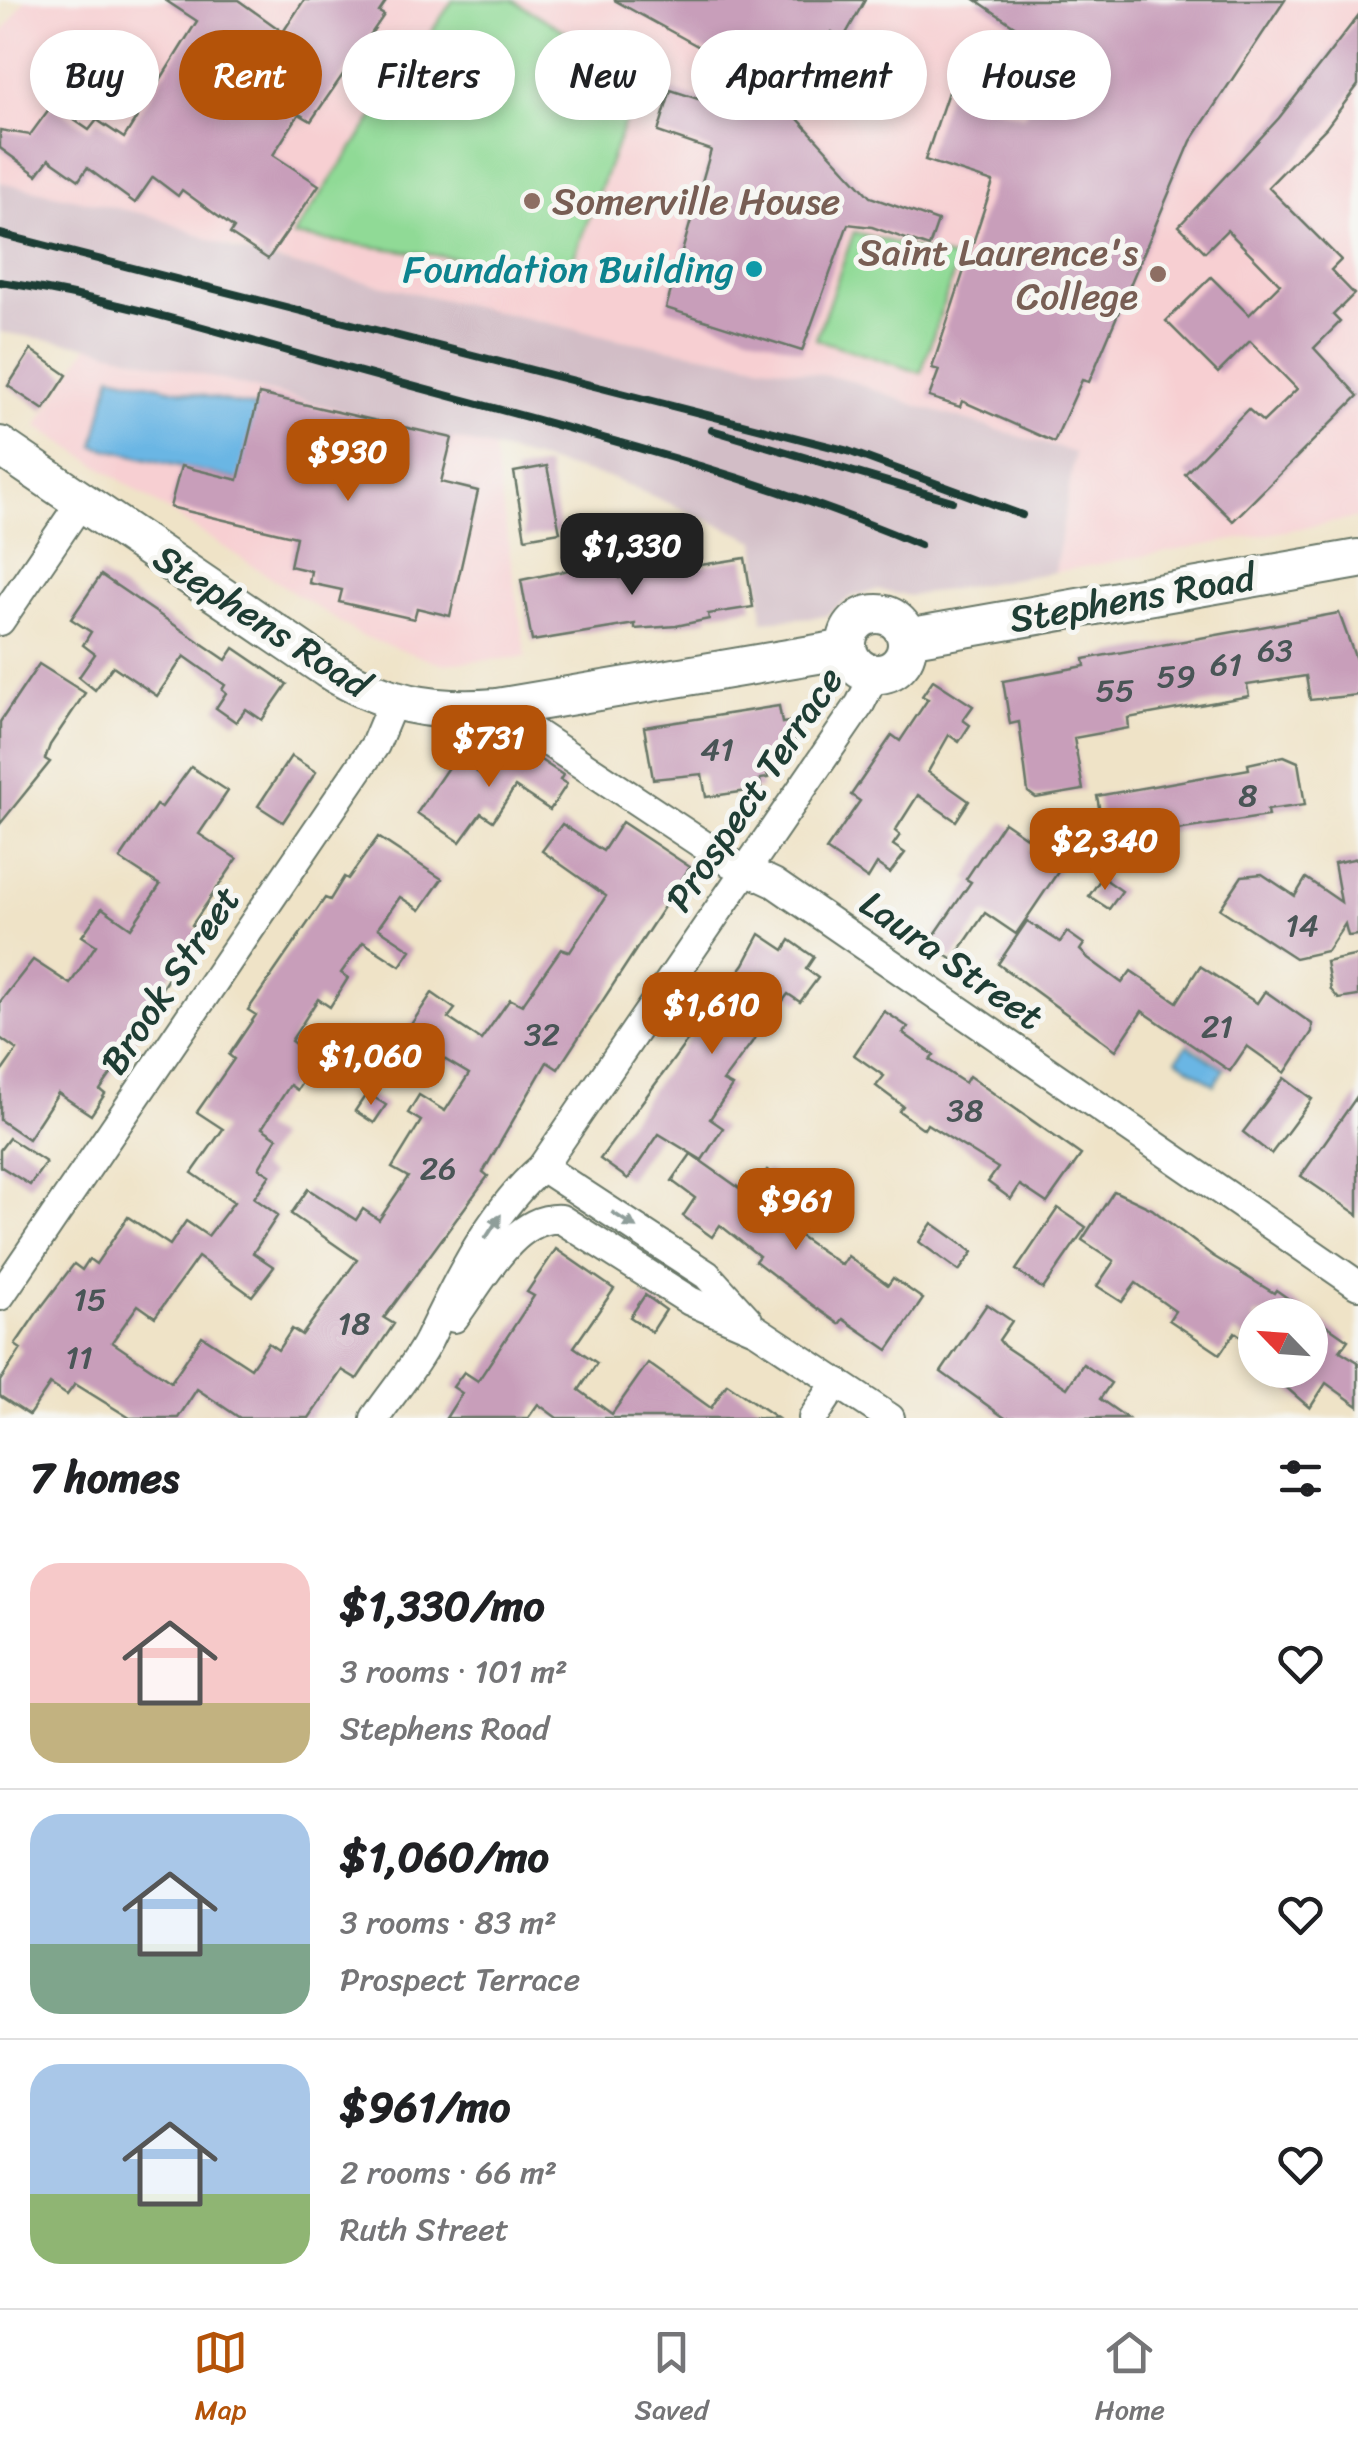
<!DOCTYPE html>
<meta charset="utf-8">
<style>
body{margin:0;font-family:Sriracha,sans-serif;background:#f2f2f2;color:#202124;height:100vh;display:flex;flex-direction:column;font-size:38px;white-space:nowrap}
*{box-sizing:border-box;margin:0}
p{font-size:32px;color:#757577}
.icon{flex:none;width:55px;height:55px;fill:none;stroke:currentColor;stroke-width:2;stroke-linecap:round;stroke-linejoin:round}
.map{position:relative;height:1418px;overflow:hidden}
.sheet{display:flex;flex-direction:column;background:#fff;flex:1}
.sheet>*{flex:none}
.top-card{position:absolute;left:30px;top:30px;width:1300px;height:90px;display:flex;gap:20px}
.needle{width:65px;rotate:295deg}
.fabs{position:absolute;left:1238px;top:1298px;display:grid;gap:20px}
.fabs a{display:grid;place-items:center;width:90px;height:90px;border-radius:50%;background:#fff;box-shadow:0 5px 15px #0003;font-size:50px}
.price{position:absolute;translate:-50% -85px;padding:0 22px;border-radius:20px;background:#b45309;color:#fff;font-size:32px;line-height:65px;filter:drop-shadow(0 2px 5px #0008)}
.price::after{content:'';position:absolute;left:50%;top:60px;width:30px;height:22px;margin-left:-15px;background:inherit;clip-path:polygon(0 0,100% 0,50% 100%)}
.price.selected{background:#222;color:#fff}
ul{padding:0;list-style:none}
li{display:flex;align-items:center;gap:30px;height:250px;padding:0 30px}
li+li{border-top:2px solid #e0e0e0}
li span{display:grid;place-items:center;flex:none;width:280px;height:200px;border-radius:30px;color:#555}
li>.icon{margin-inline-start:auto}
span .icon{width:120px;height:120px;fill:#fffc;stroke-width:1}
li b{font-size:42px}
h2{display:flex;justify-content:space-between;align-items:center;height:120px;padding:0 30px;font-size:42px}
.pill{padding:0 35px;border-radius:45px;background:#fff;box-shadow:0 5px 15px #0003;font-size:35px;line-height:90px}
.pill.selected{background:#b45309;color:#fff}
.tabs{display:flex;justify-content:space-around;align-items:center;height:140px;border-top:2px solid #e0e0e0;background:#fff;font-size:28px;color:#757577}
.tabs a{display:grid;justify-items:center;gap:5px}
.tabs .selected{color:#b45309}
.map>svg:first-child{display:block}
</style>
<div class="map">
<svg width="1358" height="1418" viewBox="0 0 1358 1418">
<rect width="100%" height="100%" fill="#f6f6f2"/>
<filter id="ink" filterUnits="userSpaceOnUse"><feTurbulence type="fractalNoise" baseFrequency=".01" numOctaves="2"/><feDisplacementMap in="SourceGraphic" scale="20" xChannelSelector="R" yChannelSelector="G"/><feConvolveMatrix kernelMatrix="1 2 1 2 8 2 1 2 1" color-interpolation-filters="sRGB"/></filter>
<filter id="wash" filterUnits="userSpaceOnUse"><feTurbulence type="fractalNoise" baseFrequency=".0048" numOctaves="4" result="noise"/><feDisplacementMap in="SourceGraphic" scale="40" xChannelSelector="R" yChannelSelector="G"/><feGaussianBlur stdDeviation="2.25" result="paint"/><feColorMatrix in="noise" values="0 0 0 0 0 0 0 0 0 0 0 0 0 0 0 0 0 1.4 0 .05"/><feComposite in="paint" operator="in"/></filter>
<g filter="url(#wash)">
<rect width="100%" height="100%" fill="#efe3c7"/>
<!-- built -->
<g fill="#f7cfd2">
<polygon points="25,0 1358,0 1358,518 1055,572 1075,454 918,406 846,379 622,340 305,268 0,182 0,36"/>
<polygon points="88,346 493,447 526,657 442,664 361,636 37,426"/>
</g>
<!-- industrial -->
<polygon fill="#d2bdc6" points="0,182 153,216 233,249 305,268 622,340 846,379 918,406 1075,453 1055,572 909,596 877,590 851,597 825,616 763,621 756,541 613,479 88,346 0,332"/>
<!-- green -->
<g fill="#90da96" stroke="#588c65" stroke-width="2.5">
<polygon points="453,0 512,0 642,77 568,273 293,236"/>
<polygon points="854,232 958,260 921,373 816,339"/>
</g>
<!-- water -->
<g fill="#6bb6e4" stroke="#457a8c" stroke-width="2.5">
<polygon points="111,375 276,412 259,485 94,446"/>
<polygon points="1187,1045 1224,1069 1214,1085 1177,1059"/>
</g>
<g id="blocks">
<!-- building -->
<g fill="#c89eba">
<polygon points="165,0 238,0 283,32 304,0 387,0 379,12 384,15 311,121 299,114 273,155 319,185 268,259 230,234 234,228 182,190 178,196 153,177 135,203 87,168 79,180 49,159 37,175 0,148 0,130 30,135 52,105 89,130 97,120 124,138 197,21"/>
<polygon points="614,0 865,0 843,39 832,32 788,108 870,197 938,221 929,247 872,227 848,224 802,351 666,308 711,150 658,132 671,90 698,99 721,59"/>
<polygon points="976,0 1285,0 1191,141 1089,382 1082,380 1054,442 962,401 960,407 929,397 939,370 932,368 993,182 925,160 948,92 1023,116 1034,102 1045,105 1073,66"/>
<polygon points="1358,16 1358,85 1326,128 1268,187 1341,260 1331,270 1354,294 1333,315 1340,322 1314,348 1358,396 1233,521 1185,474 1248,409 1263,422 1297,389 1250,341 1218,373 1166,321 1211,277 1249,315 1280,284 1227,230 1205,252 1179,226 1279,118"/>
<polygon points="31,350 67,375 44,410 8,386"/>
<polygon points="259,394 452,438 441,482 478,491 450,616 417,608 414,619 339,602 342,590 309,583 311,571 290,566 296,537 170,507 181,466 238,480"/>
<polygon points="547,466 560,532 525,538 514,472"/>
<polygon points="745,558 753,607 708,614 709,619 676,626 635,629 635,624 532,641 521,580 617,560 619,578"/>
<polygon points="101,575 226,660 234,648 287,684 262,720 246,709 236,722 216,708 226,693 222,690 225,685 184,656 157,696 113,666 95,690 79,677 95,654 83,645 91,632 71,619"/>
<polygon points="1339,613 1358,665 1358,695 1310,700 1306,676 1247,685 1249,696 1128,718 1129,728 1074,738 1083,790 1036,798 1028,792 1019,722 1010,724 1003,681 1085,666 1084,659"/>
<polygon points="39,664 85,693 50,745 45,759 50,762 0,824 0,722"/>
<polygon points="933,680 973,706 963,720 970,725 959,742 949,735 928,772 969,801 956,821 918,795 895,831 900,835 893,845 905,853 890,873 877,864 868,879 826,850 860,801 851,795 892,735 900,741 928,699 922,696"/>
<polygon points="779,706 782,723 809,719 783,757 765,760 768,778 760,779 761,789 706,797 702,774 653,779 644,727"/>
<polygon points="514,742 563,775 560,780 567,784 550,810 515,787 493,821 481,813 460,842 417,813 455,757 480,774 494,753 504,758"/>
<polygon points="291,756 316,772 283,822 258,806"/>
<polygon points="1284,756 1298,762 1305,805 1267,810 1268,816 1105,841 1097,796 1249,769 1248,764"/>
<polygon points="191,767 228,791 199,834 237,859 192,925 199,930 144,1016 150,1019 100,1090 105,1094 91,1115 58,1093 28,1139 0,1120 0,1074 17,1050 0,1038 0,1002 33,960 70,984 96,945 82,936 102,908 131,928 160,885 120,859 156,805 161,808"/>
<polygon points="622,822 690,867 558,1069 547,1062 483,1172 488,1176 384,1318 394,1324 357,1379 342,1370 309,1418 240,1418 197,1389 178,1418 130,1418 75,1384 67,1395 50,1384 29,1415 0,1396 0,1381 21,1349 15,1345 36,1314 74,1264 82,1270 89,1259 96,1264 128,1217 170,1245 186,1221 208,1236 234,1202 192,1173 223,1129 197,1112 234,1059 229,1055 256,1015 248,1010 325,898 330,900 344,877 348,879 378,837 442,879 420,910 400,897 378,928 411,950 400,966 363,942 341,973 348,978 330,1007 318,999 291,1041 317,1060 297,1090 290,1085 262,1128 277,1138 259,1168 270,1175 254,1198 278,1215 253,1253 274,1267 252,1296 198,1257 155,1317 138,1305 112,1342 171,1382 202,1336 251,1368 268,1343 278,1350 292,1329 302,1335 357,1260 291,1214 308,1189 356,1220 363,1209 379,1220 408,1177 392,1168 421,1121 408,1113 419,1095 445,1111 469,1074 404,1035 432,993 455,1009 448,1018 481,1040 510,999 522,1005 561,949 570,952 606,896 542,851 562,824 603,851"/>
<polygon points="1004,822 1032,841 1028,847 1060,869 1016,934 985,913 953,960 929,943 971,882 966,879"/>
<polygon points="1358,858 1358,935 1348,936 1345,924 1327,951 1295,958 1220,909 1242,876 1262,874 1295,896 1306,878 1341,902 1334,863"/>
<polygon points="1102,877 1122,891 1109,909 1089,896"/>
<polygon points="1027,921 1060,942 1067,932 1084,944 1080,950 1088,958 1122,983 1131,971 1177,1002 1200,966 1257,1003 1265,991 1312,1024 1312,1032 1285,1073 1247,1046 1230,1071 1142,1011 1116,1050 998,964"/>
<polygon points="760,934 784,950 790,940 814,957 806,969 818,978 800,1002 788,994 723,1081 732,1086 710,1119 723,1128 702,1160 659,1134 628,1179 600,1159 744,964"/>
<polygon points="1358,955 1358,996 1339,999 1331,990 1326,962"/>
<polygon points="884,1011 908,1027 903,1033 934,1055 930,1060 965,1083 969,1076 1081,1155 1047,1203 1020,1185 1011,1199 988,1182 998,1168 927,1124 924,1129 899,1111 903,1106 876,1086 884,1076 854,1055"/>
<polygon points="1284,1078 1312,1099 1271,1154 1243,1132"/>
<polygon points="367,1093 386,1105 374,1123 355,1111"/>
<polygon points="1358,1095 1358,1215 1301,1176"/>
<polygon points="9,1138 46,1162 30,1185 0,1166 0,1150"/>
<polygon points="691,1154 749,1195 767,1170 795,1190 775,1219 842,1265 848,1256 888,1285 893,1278 923,1299 888,1350 843,1319 839,1324 815,1307 755,1261 759,1256 720,1225 712,1237 683,1216 695,1198 672,1181"/>
<polygon points="1114,1191 1152,1209 1213,1256 1274,1293 1276,1290 1348,1340 1340,1351 1358,1362 1358,1406 1326,1383 1310,1408 1280,1382 1288,1370 1310,1370 1310,1315 1255,1315 1255,1347 1235,1332 1220,1354 1169,1320 1175,1311 1136,1283 1122,1302 1097,1286 1114,1261 1082,1240"/>
<polygon points="1058,1208 1086,1227 1043,1289 1016,1270"/>
<polygon points="932,1223 973,1252 959,1271 919,1242"/>
<polygon points="556,1249 614,1289 574,1347 597,1363 579,1390 612,1414 648,1363 711,1408 727,1384 777,1418 557,1418 538,1404 528,1418 446,1418 462,1393 453,1387 464,1372 478,1381 534,1296 527,1292"/>
<polygon points="645,1295 666,1310 652,1332 630,1317"/>
<polygon points="987,1304 1012,1321 999,1340 1004,1346 1067,1388 1083,1364 1111,1383 1100,1399 1127,1418 1005,1418 941,1372"/>
</g>
</g>
</g>
<g filter="url(#ink)">
<use href="#blocks" fill-opacity="0" stroke="#687767" stroke-width="2.5"/>
<g fill="none" stroke-linecap="round" stroke-linejoin="round">
<defs>
<g id="street">
<polyline points="0,621 81,502"/>
<polyline points="497,708 729,862 774,883 1358,1285"/>
<polyline points="542,1167 707,1275 748,1320"/>
<polyline points="0,1296 375,745 393,702"/>
<path d="M454 1318C480 1284 513 1215 561 1219L690 1301 757 1330 890 1418"/>
<path d="M375 1418C392 1393 414 1368 428 1341 457 1281 491 1211 542 1167L860 704 875 674"/>
<polyline points="813,1418 837,1382"/>
</g>
<g id="secondary">
<path d="M0 446 328 669C383 704 433 713 497 708L847 649"/>
<circle cx="877" cy="644" r="30"/>
<polyline points="907,638 1358,559"/>
</g>
</defs>
<!-- street casing -->
<use href="#street" stroke="#687767" stroke-width="32"/>
<!-- secondary casing -->
<use href="#secondary" stroke="#687767" stroke-width="42"/>
<!-- street -->
<use href="#street" stroke="#fff" stroke-width="28"/>
<!-- secondary -->
<use href="#secondary" stroke="#fff" stroke-width="38"/>
<!-- rail -->
<g stroke="#1f3d34" stroke-width="8">
<polyline points="0,234 848,451 1022,515"/>
<path d="M0 282C131 301 256 344 383 378 565 428 746 471 920 545"/>
<polyline points="712,430 952,501"/>
</g>
</g>
<!-- one-way arrows -->
<defs><path id="oneway-solid" d="M-6-.8H1V-3.2L6.5 0L1 3.2V.8H-6Z" transform="scale(2.5)"/></defs>
<g fill="#8f9e9a">
<use href="#oneway-solid" transform="translate(624 1220) rotate(33)"/>
<use href="#oneway-solid" transform="translate(493 1227) rotate(-57)"/>
</g>
</g>
<!-- markers -->
<g fill="#8d6e63" stroke="#f6f6f2" stroke-width="4">
<circle cx="532" cy="201" r="10"/>
<circle cx="1158" cy="274" r="10"/>
</g>
<circle fill="#0f9aa8" stroke="#f6f6f2" stroke-width="4" cx="754" cy="269" r="10"/>
<g text-anchor="middle" stroke-width="10" stroke-linejoin="round" paint-order="stroke">
<!-- number labels -->
<g font-size="32" fill="#495556">
<text x="1275" y="661">63</text>
<text x="1226" y="675">61</text>
<text x="1176" y="687">59</text>
<text x="1115" y="701">55</text>
<text x="717" y="760">41</text>
<text x="1248" y="806">8</text>
<text x="1302" y="936">14</text>
<text x="1217" y="1037">21</text>
<text x="542" y="1045">32</text>
<text x="965" y="1121">38</text>
<text x="438" y="1179">26</text>
<text x="90" y="1310">15</text>
<text x="354" y="1334">18</text>
<text x="79" y="1368">11</text>
</g>
<!-- education labels -->
<g font-size="38" fill="#785e54" stroke="#f6f6f2" text-anchor="start">
<text x="552" y="214">Somerville House</text>
<text x="1138" y="265" text-anchor="end">Saint Laurence's<tspan x="1138" dy="44">College</tspan></text>
</g>
<!-- culture labels -->
<g font-size="38" fill="#0d838f" stroke="#f6f6f2" text-anchor="end">
<text x="734" y="282">Foundation Building</text>
</g>
<!-- street labels -->
<g font-size="38" fill="#1f3d34" stroke="#f6f6f2">
<text transform="translate(1132 598) rotate(-10)" y="13">Stephens Road</text>
<text transform="translate(262 621) rotate(33)" y="13">Stephens Road</text>
<text transform="translate(754 789) rotate(-56)" y="13">Prospect Terrace</text>
<text transform="translate(952 960) rotate(35)" y="13">Laura Street</text>
<text transform="translate(170 980) rotate(-56)" y="13">Brook Street</text>
</g>
</g>
</svg>
<div class="fabs">
<a><svg class="needle" viewBox="-14 -14 28 28"><path d="M0-13l5 13h-10z" fill="#e53935"/><path d="M0 13l5-13h-10z" fill="#757577"/></svg></a>
</div>
<b class="price" style="left:348px;top:504px">$930</b>
<b class="price selected" style="left:632px;top:598px">$1,330</b>
<b class="price" style="left:489px;top:790px">$731</b>
<b class="price" style="left:1105px;top:893px">$2,340</b>
<b class="price" style="left:712px;top:1057px">$1,610</b>
<b class="price" style="left:371px;top:1108px">$1,060</b>
<b class="price" style="left:796px;top:1253px">$961</b>
<div class="top-card">
<a class="pill">Buy</a>
<a class="pill selected">Rent</a>
<a class="pill">Filters</a>
<a class="pill">New</a>
<a class="pill">Apartment</a>
<a class="pill">House</a>
</div>
</div>
<section class="sheet">
<h2>7 homes<svg class="icon" aria-label="filters" viewBox="0 0 24 24"><path d="M4 7h16M4 17h16"/><circle cx="9" cy="7" r="2"/><circle cx="15" cy="17" r="2"/></svg></h2>
<ul>
<li><span style="background:linear-gradient(#f6c9c9 70%,#c2b280 0)"><svg class="icon" aria-label="home" viewBox="0 0 24 24"><path d="M3 11l9-7 9 7M6 9v11h12V9"/></svg></span><div><b>$1,330/mo</b><p>3 rooms · 101 m²</p><p>Stephens Road</p></div><svg class="icon" aria-label="heart" viewBox="0 0 24 24"><path d="M12 20l-8-8c-3-5 5-10 8-4 3-6 11-1 8 4z"/></svg></li>
<li><span style="background:linear-gradient(#a9c7e8 65%,#7fa58c 0)"><svg class="icon" aria-label="home" viewBox="0 0 24 24"><path d="M3 11l9-7 9 7M6 9v11h12V9"/></svg></span><div><b>$1,060/mo</b><p>3 rooms · 83 m²</p><p>Prospect Terrace</p></div><svg class="icon" aria-label="heart" viewBox="0 0 24 24"><path d="M12 20l-8-8c-3-5 5-10 8-4 3-6 11-1 8 4z"/></svg></li>
<li><span style="background:linear-gradient(#a9c7e8 65%,#8fb573 0)"><svg class="icon" aria-label="home" viewBox="0 0 24 24"><path d="M3 11l9-7 9 7M6 9v11h12V9"/></svg></span><div><b>$961/mo</b><p>2 rooms · 66 m²</p><p>Ruth Street</p></div><svg class="icon" aria-label="heart" viewBox="0 0 24 24"><path d="M12 20l-8-8c-3-5 5-10 8-4 3-6 11-1 8 4z"/></svg></li>
</ul>
</section>
<nav class="tabs">
<a class="selected"><svg class="icon" aria-label="map" viewBox="0 0 24 24"><path d="M3 6l6-2 6 2 6-2v14l-6 2-6-2-6 2zM9 4v14M15 6v14"/></svg>Map</a>
<a><svg class="icon" aria-label="saved" viewBox="0 0 24 24"><path d="M7 4h10v16l-5-4-5 4z"/></svg>Saved</a>
<a><svg class="icon" aria-label="home" viewBox="0 0 24 24"><path d="M3 11l9-7 9 7M6 9v11h12V9"/></svg>Home</a>
</nav>
